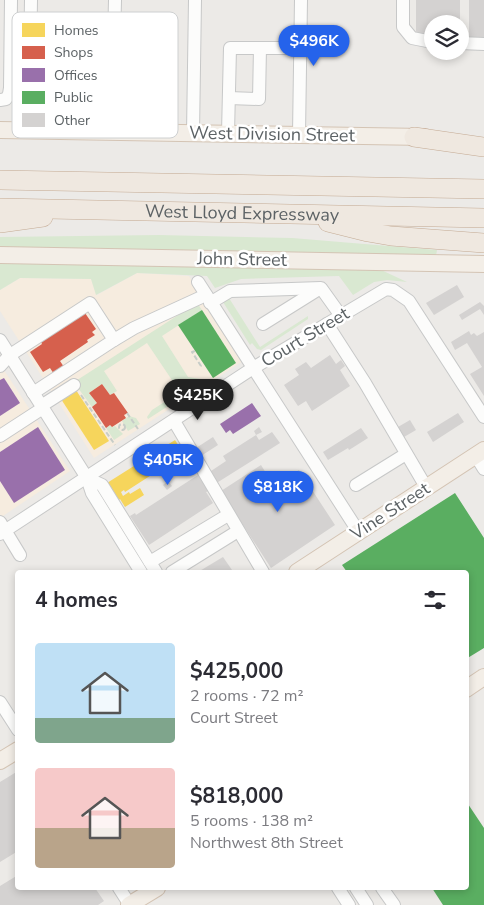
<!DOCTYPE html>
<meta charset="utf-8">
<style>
body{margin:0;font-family:"Nunito Sans",sans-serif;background:#f7f7f7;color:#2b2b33;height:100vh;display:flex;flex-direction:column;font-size:19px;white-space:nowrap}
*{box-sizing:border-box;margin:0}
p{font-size:16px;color:#7c7c81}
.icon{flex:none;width:28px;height:28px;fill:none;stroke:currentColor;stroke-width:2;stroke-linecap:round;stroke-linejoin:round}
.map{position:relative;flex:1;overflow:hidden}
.details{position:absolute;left:15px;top:570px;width:454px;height:320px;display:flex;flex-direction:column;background:#fff;border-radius:5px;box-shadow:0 2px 8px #0003}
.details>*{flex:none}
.fabs{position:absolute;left:424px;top:15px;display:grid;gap:10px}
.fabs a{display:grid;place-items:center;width:45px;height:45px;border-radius:50%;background:#fff;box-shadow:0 2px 8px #0003;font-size:25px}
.price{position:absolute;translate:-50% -42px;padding:0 11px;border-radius:18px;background:#2563eb;color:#fff;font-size:16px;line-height:32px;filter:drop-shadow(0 1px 2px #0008)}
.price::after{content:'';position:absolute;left:50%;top:30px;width:15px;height:11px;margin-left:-8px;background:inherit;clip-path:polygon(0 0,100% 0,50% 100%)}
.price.on{background:#222;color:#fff}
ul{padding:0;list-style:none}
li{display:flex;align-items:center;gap:15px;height:125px;padding:0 20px}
li span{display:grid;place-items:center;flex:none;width:140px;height:100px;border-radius:5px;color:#555}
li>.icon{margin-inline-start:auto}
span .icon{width:60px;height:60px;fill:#fffc;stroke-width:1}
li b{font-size:21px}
h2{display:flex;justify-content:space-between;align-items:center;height:60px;padding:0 20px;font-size:21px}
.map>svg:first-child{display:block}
</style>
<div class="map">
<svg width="484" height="905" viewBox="0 0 484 905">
<rect width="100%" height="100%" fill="#eceae7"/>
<!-- commercial -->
<g fill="#f6ecdf">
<polygon points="137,273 189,276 243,361 94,458 0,311 0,290 20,278 91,279 97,295"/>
<polygon points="0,364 70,471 0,518"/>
</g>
<!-- green -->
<g fill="#d9e8d1">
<polygon points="159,235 292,238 437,250 436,256 0,247 0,237"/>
<polygon points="0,262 379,269 407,282 387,280 374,282 353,295 339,276 241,279 215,288 207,276 137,273 96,295 91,279 20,278 0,290"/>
<polygon points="229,298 260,347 308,316 308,319 261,350 257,349 252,343 250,345 223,302"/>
<polygon points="197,303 202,310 162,336 188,377 201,379 204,383 148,419 147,417 152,410 180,392 147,343 104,371 117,391 110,395 102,384 89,393 97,403 92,407 78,388 57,393"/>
<polygon points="129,416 136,418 140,424 128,431 122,421"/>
<polygon points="110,425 112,427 115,426 123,434 114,440 106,428"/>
</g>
<!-- homes -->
<g fill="#f6d55c">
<polygon points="76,390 109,441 94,450 61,399"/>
<polygon points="175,440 184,454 125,492 124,490 121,492 123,496 129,492 130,494 140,488 144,495 125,507 120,499 119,500 107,483"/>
</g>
<!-- shops -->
<g fill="#d6604d">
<polygon points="85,313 96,329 92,332 95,335 87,340 88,342 60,361 64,367 54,374 50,368 43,372 30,352 42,344 41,342"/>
<polygon points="102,384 110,395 114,393 128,413 124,415 126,418 112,427 110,425 106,428 92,407 97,403 89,393"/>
</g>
<!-- offices -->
<g fill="#9970ab">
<polygon points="4,378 20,403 0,416 0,380"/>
<polygon points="252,403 261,416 233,434 230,430 226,433 220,424"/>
<polygon points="38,427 65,470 14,503 0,481 0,452"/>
</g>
<!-- public -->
<g fill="#5aae61">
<polygon points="202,310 236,363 213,378 178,325"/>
<polygon points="455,493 484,538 484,648 466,659 466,572 347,572 342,565"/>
<polygon points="466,801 484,828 484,905 443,905 432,888 466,888"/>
</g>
<!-- building -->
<g fill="#d4d2d1">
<polygon points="416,0 460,0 460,24 432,24 432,35 416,35"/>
<rect x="469" y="0" width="15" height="42"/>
<polygon points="457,285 464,297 434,315 426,303"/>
<polygon points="480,302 484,306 484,315 480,309 462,320 459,315"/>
<polygon points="469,331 471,335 474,333 477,336 484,332 484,396 470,374 482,367 467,343 455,350 451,342"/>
<polygon points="330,355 336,364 341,360 345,366 340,370 350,386 312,411 306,401 298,406 284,385 299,375 295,369 306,362 311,368"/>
<polygon points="458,413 464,422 433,442 427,432"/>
<polygon points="410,420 416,430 404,437 398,427"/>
<polygon points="259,427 262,432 256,435 254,431"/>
<polygon points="361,428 368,438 349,450 348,448 328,460 323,452"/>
<polygon points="272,432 280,443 215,484 208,473 226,461 223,456 256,435 259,440"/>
<polygon points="213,437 218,445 201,456 196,448"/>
<polygon points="261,465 274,486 299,470 335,525 271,568 221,491"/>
<polygon points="198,475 209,491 206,492 213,503 149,545 130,516 135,513 136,515"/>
<polygon points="168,481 172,486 167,490 163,485"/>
<polygon points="223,557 232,570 228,572 198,572"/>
<polygon points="18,771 18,851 0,862 0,782"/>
<polygon points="18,875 18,888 95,888 104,901 98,905 0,905 0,886"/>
</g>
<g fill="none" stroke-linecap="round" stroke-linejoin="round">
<defs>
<g id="minor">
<polyline points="403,0 403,27 412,38 432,42"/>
<polyline points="460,43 484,44"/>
<polyline points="229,98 259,99 260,48"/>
<polyline points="0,100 6,99 9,94 10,88 11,0"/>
<polyline points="29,130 31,0"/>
<polyline points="112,131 115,0"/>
<polyline points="193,133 195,0"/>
<polyline points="228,133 230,48 300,48"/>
<polyline points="299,134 301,0"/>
<polyline points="198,282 358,531"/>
<polyline points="210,303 230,291 321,288 341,316"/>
<polyline points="263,324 319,289"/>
<polyline points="327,324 365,383 426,487"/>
<polyline points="0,340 87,478 92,493 141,572"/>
<polyline points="114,340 134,328 206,295"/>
<polyline points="0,366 10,355 90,303 114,340 33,393"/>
<polyline points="41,406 74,385"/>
<polyline points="174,421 263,572"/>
<polyline points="0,436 43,408"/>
<polyline points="476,456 484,469"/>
<polyline points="87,478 102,485 156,572"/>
<polyline points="356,485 406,454"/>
<polyline points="0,522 20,555"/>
<polyline points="0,534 253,368 386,289 393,290 409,301 484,417"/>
<polyline points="150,562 228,515"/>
<polyline points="172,572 238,531"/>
<polyline points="0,702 18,730"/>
<polyline points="119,888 130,905"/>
<polyline points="338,888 349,905"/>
<polyline points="356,888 367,905"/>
<polyline points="382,888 394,905"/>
</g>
<g id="major">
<polyline points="0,130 425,137"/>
<polyline points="0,255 484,264"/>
<polyline points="297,572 484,450"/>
<polyline points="466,689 484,677"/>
<polyline points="0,761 18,750"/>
<polyline points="129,905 157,888"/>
</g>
<g id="highway">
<polyline points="414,137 484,147"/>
<polyline points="0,180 484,189"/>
<path id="s1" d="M0 208 484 218"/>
<polyline points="328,222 368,232 391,236 484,243"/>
<polyline points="0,223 43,217"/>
</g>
</defs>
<!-- minor casing -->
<use href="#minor" stroke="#c7c8c8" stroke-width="14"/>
<!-- major casing -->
<use href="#major" stroke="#d4c4b4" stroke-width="18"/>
<!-- highway casing -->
<use href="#highway" stroke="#c4aa93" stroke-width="20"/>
<!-- path -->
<g stroke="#c7cdc8" stroke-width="2" stroke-dasharray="5 2.5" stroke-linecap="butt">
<polyline points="195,351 192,352 201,366 200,367"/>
<polyline points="81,395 115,445"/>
<polyline points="127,413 138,429"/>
<circle cx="122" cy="427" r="3"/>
</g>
<!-- minor -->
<use href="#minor" stroke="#fcfcfb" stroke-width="12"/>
<!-- major -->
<use href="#major" stroke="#f3eee7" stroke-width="16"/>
<!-- highway -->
<use href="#highway" stroke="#efe8e0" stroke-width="19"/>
</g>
<g text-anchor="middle" stroke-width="5" stroke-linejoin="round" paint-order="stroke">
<!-- street labels -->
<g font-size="18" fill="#5c6265" stroke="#fff">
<text transform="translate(272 134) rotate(1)" y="6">West Division Street</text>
<text dy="6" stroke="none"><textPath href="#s1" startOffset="242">West Lloyd Expressway</textPath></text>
<text transform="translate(242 259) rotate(1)" y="6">John Street</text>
<text transform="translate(305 337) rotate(-31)" y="6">Court Street</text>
<text transform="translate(390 511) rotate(-33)" y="6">Vine Street</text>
</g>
</g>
<!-- legend -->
<rect x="12" y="12" width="166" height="126" rx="8" fill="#fff" stroke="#ced0d1" stroke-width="1"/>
<rect x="22" y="23" width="23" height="14" fill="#f6d55c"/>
<rect x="22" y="46" width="23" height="13" fill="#d6604d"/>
<rect x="22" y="68" width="23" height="14" fill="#9970ab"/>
<rect x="22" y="91" width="23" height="13" fill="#5aae61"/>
<rect x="22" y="113" width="23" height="14" fill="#d4d2d1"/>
<g font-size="14" fill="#5c6265">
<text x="54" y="35">Homes</text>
<text x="54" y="57">Shops</text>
<text x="54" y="80">Offices</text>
<text x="54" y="102">Public</text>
<text x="54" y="125">Other</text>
</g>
</svg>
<div class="fabs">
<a><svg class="icon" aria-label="layers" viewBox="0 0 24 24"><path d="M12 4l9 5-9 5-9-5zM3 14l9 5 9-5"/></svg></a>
</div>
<b class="price" style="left:314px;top:67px">$496K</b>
<b class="price on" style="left:198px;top:421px">$425K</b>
<b class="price" style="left:168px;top:486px">$405K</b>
<b class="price" style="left:278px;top:513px">$818K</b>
<section class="details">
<h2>4 homes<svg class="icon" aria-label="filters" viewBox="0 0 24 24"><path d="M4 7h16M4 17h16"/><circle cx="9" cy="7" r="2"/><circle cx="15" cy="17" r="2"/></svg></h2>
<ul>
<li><span style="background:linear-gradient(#bfe0f5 75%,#7fa58c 0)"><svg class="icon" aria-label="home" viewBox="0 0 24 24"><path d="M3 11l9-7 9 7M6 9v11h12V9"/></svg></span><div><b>$425,000</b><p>2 rooms · 72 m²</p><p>Court Street</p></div></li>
<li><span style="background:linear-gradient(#f6c9c9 60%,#b9a48a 0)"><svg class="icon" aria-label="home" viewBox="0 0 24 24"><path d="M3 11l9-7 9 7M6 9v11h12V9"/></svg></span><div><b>$818,000</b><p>5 rooms · 138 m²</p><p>Northwest 8th Street</p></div></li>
</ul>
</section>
</div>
